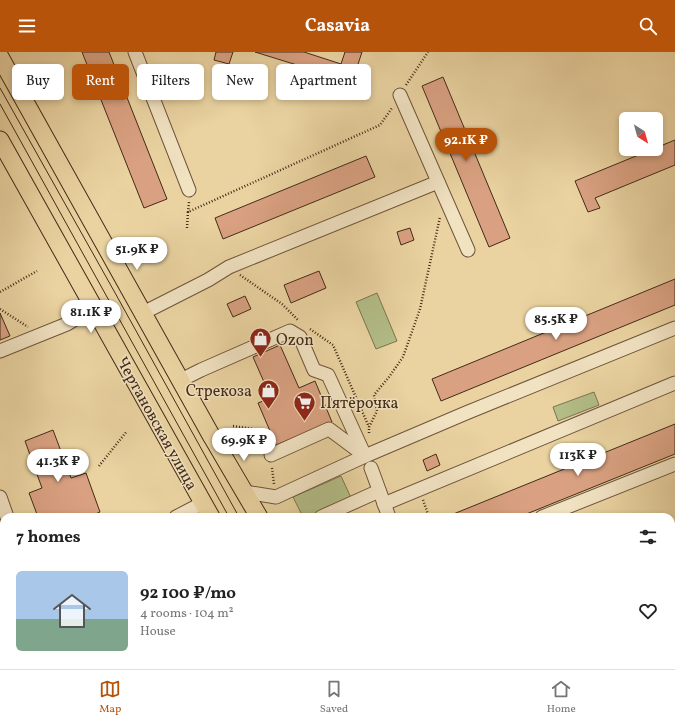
<!DOCTYPE html>
<meta charset="utf-8">
<style>
body{margin:0;font-family:Vollkorn,serif;background:#f2f2f2;color:#222;height:100vh;display:flex;flex-direction:column;font-size:15px;white-space:nowrap}
*{box-sizing:border-box;margin:0}
p{font-size:13px;color:#767676}
.icon{flex:none;width:22px;height:22px;fill:none;stroke:currentColor;stroke-width:2;stroke-linecap:round;stroke-linejoin:round}
.map{position:relative;flex:1;overflow:hidden}
.panel{position:absolute;left:0px;top:461px;width:675px;height:156px;display:flex;flex-direction:column;background:#fff;border-radius:12px 12px 0 0;box-shadow:0 2px 6px #0003}
.panel>*{flex:none}
.hud{position:absolute;left:12px;top:12px;width:400px;height:36px;display:flex;gap:8px}
.needle{width:26px;rotate:143deg}
.controls{position:absolute;left:619px;top:60px;display:grid;gap:8px}
.controls a{display:grid;place-items:center;width:44px;height:44px;border-radius:6px;background:#fff;box-shadow:0 2px 6px #0003;font-size:20px}
.price{position:absolute;translate:-50% -34px;padding:0 9px;border-radius:14px;background:#fff;color:#222;font-size:13px;line-height:26px;filter:drop-shadow(0 1px 2px #0008)}
.price::after{content:'';position:absolute;left:50%;top:24px;width:12px;height:9px;margin-left:-6px;background:inherit;clip-path:polygon(0 0,100% 0,50% 100%)}
.price.current{background:#b45309;color:#fff}
ul{padding:0;list-style:none}
li{display:flex;align-items:center;gap:12px;height:100px;padding:0 16px}
li+li{border-top:1px solid #e0e0e0}
li span{display:grid;place-items:center;flex:none;width:112px;height:80px;border-radius:6px;color:#555}
li>.icon{margin-inline-start:auto}
span .icon{width:48px;height:48px;fill:#fffc;stroke-width:1}
li b{font-size:17px}
h2{display:flex;justify-content:space-between;align-items:center;height:48px;padding:0 16px;font-size:17px}
.pill{padding:0 14px;border-radius:6px;background:#fff;box-shadow:0 2px 6px #0003;font-size:14px;line-height:36px}
.pill.current{background:#b45309;color:#fff}
header{display:flex;justify-content:space-between;align-items:center;height:52px;padding:0 16px;background:#b45309;color:#fff;font-size:18px;font-weight:700}
.tabs{display:flex;justify-content:space-around;align-items:center;height:56px;border-top:1px solid #e0e0e0;background:#fff;font-size:11px;color:#767676}
.tabs a{display:grid;justify-items:center;gap:2px}
.tabs .current{color:#b45309}
.map>svg:first-child{display:block}
</style>
<header><svg class="icon" aria-label="menu" viewBox="0 0 24 24"><path d="M4 6h16M4 12h16M4 18h16"/></svg>Casavia<svg class="icon" aria-label="search" viewBox="0 0 24 24"><circle cx="10" cy="10" r="6"/><path d="M15 15l6 6"/></svg></header>
<div class="map">
<svg width="675" height="617" viewBox="0 0 675 617">
<rect width="100%" height="100%" fill="#ead3a1"/>
<filter id="stains"><feTurbulence type="fractalNoise" baseFrequency=".005" numOctaves="4"/><feColorMatrix values="0 0 0 0 .2 0 0 0 0 .09 0 0 0 0 .02 0 0 0 .5 -.17"/></filter>
<radialGradient id="worn" r=".72"><stop offset=".6" stop-color="#630" stop-opacity="0"/><stop offset="1" stop-color="#630" stop-opacity=".3"/></radialGradient>
<!-- green -->
<g fill="#b3bd87" stroke="#7b7450">
<polygon points="377,241 397,289 376,297 356,250"/>
<polygon points="594,340 599,353 558,369 553,355"/>
<polygon points="341,424 352,448 314,465 303,465 293,445"/>
</g>
<!-- building -->
<g fill="#d9a181" stroke="#432b18">
<polygon points="82,0 109,0 167,147 144,156"/>
<polygon points="216,0 233,0 229,12 214,8"/>
<polygon points="255,0 304,0 341,12 345,0 362,0 347,46 334,42 339,26"/>
<polygon points="443,25 510,186 489,195 422,34"/>
<polygon points="675,88 675,113 595,146 600,156 588,160 575,129"/>
<polygon points="366,104 375,125 223,187 215,166"/>
<polygon points="410,176 414,188 401,193 397,180"/>
<polygon points="319,219 326,236 291,251 284,233"/>
<polygon points="675,227 675,253 441,349 432,327"/>
<polygon points="245,244 251,257 233,265 227,252"/>
<polygon points="0,261 10,284 0,288"/>
<polygon points="280,293 299,336 315,329 332,370 276,393 258,351 271,346 253,305"/>
<polygon points="675,372 675,402 519,465 446,465"/>
<polygon points="53,378 71,426 86,421 100,460 88,465 38,465 29,441 42,436 25,389"/>
<polygon points="436,402 440,413 427,419 423,408"/>
<polygon points="675,555 675,604 671,605 671,556 671,557"/>
<polygon points="413,613 446,613 447,617 414,617"/>
</g>
<g fill="none" stroke-linecap="round" stroke-linejoin="round">
<defs>
<g id="minor">
<polyline points="135,0 189,138"/>
<polyline points="400,43 468,198"/>
<polyline points="143,261 208,228 229,215 438,130"/>
<polyline points="0,299 67,272 93,256"/>
<polyline points="181,328 201,318 290,279 300,285 314,318 328,323 365,404"/>
<polyline points="271,403 329,377 364,403"/>
<polyline points="371,416 389,465"/>
<polyline points="245,440 276,445 365,404 466,361 675,276"/>
<polyline points="0,445 7,465"/>
<polyline points="384,452 675,331"/>
<polyline points="176,465 203,451"/>
<polyline points="321,465 379,439"/>
<polyline points="542,465 675,412"/>
<polyline points="671,519 675,529"/>
<polyline points="0,545 4,544"/>
<polyline points="112,613 113,617"/>
<polyline points="461,613 463,617"/>
<polyline points="185,617 195,613"/>
<polyline points="665,617 675,613"/>
</g>
<g id="major">
<polyline points="0,5 212,385 259,465"/>
<polyline points="0,88 211,465"/>
<polyline points="293,613 295,617"/>
<polyline points="344,613 346,617"/>
</g>
</defs>
<!-- minor casing -->
<use href="#minor" stroke="#6d553a" stroke-width="15"/>
<!-- major casing -->
<use href="#major" stroke="#432b18" stroke-width="19"/>
<!-- path -->
<g stroke="#432b18" stroke-width="2.5" stroke-dasharray="1 2" stroke-linecap="butt">
<polyline points="406,33 428,0"/>
<polyline points="188,160 189,150"/>
<polyline points="187,176 188,160 380,73 392,56"/>
<polyline points="240,223 282,252 298,268"/>
<polyline points="0,240 37,219"/>
<polyline points="0,257 28,275"/>
<polyline points="310,277 333,293 369,375"/>
<polyline points="233,374 253,377 264,393"/>
<polyline points="369,381 369,375 377,359 374,343 389,325 403,305 420,257 440,165"/>
<polyline points="99,414 127,379"/>
<polyline points="272,416 274,432"/>
<polyline points="423,448 429,465"/>
<polyline points="0,502 4,510"/>
<polyline points="0,605 4,605"/>
<polyline points="49,613 60,617"/>
<polyline points="627,613 629,617"/>
<polyline points="74,617 74,613"/>
<polyline points="258,617 258,613"/>
<polyline points="547,617 548,613"/>
</g>
<!-- minor -->
<use href="#minor" stroke="#f1e2c2" stroke-width="13"/>
<!-- major -->
<use href="#major" stroke="#ead3a1" stroke-width="17"/>
<!-- tram -->
<g stroke="#432b18" stroke-width="1">
<polyline points="0,36 114,239 239,465"/>
<polyline points="0,52 229,465"/>
<polyline points="311,613 313,617"/>
<polyline points="321,613 323,617"/>
</g>
</g>
<!-- icons -->
<defs>
<symbol id="shop-pin" viewBox="-11 -11 22 30"><path d="M0 17L-7.5 6A9.5 9.5 0 1 1 7.5 6Z" fill="#8f2418" stroke="#f1e2c2"/><path d="M-5-2.5h2.3a2.7 3.5 0 0 1 5.4 0H5L5.5 6h-11ZM-1.5-2.5h3a1.5 2.3 0 0 0-3 0Z" fill="#fff"/></symbol>
<symbol id="supermarket-pin" viewBox="-11 -11 22 30"><path d="M0 17L-7.5 6A9.5 9.5 0 1 1 7.5 6Z" fill="#8f2418" stroke="#f1e2c2"/><path d="M-6-5.5h2.5l.6 2H6L4.5 2H-2.5L-4.4-4H-6ZM-1.5 3.2a1.3 1.3 0 1 0 .1 0ZM3 3.2a1.3 1.3 0 1 0 .1 0Z" fill="#fff"/></symbol>
</defs>
<g fill-rule="evenodd">
<use href="#shop-pin" x="248" y="274" width="25" height="34"/>
<use href="#shop-pin" x="256" y="326" width="25" height="34"/>
<use href="#supermarket-pin" x="292" y="338" width="25" height="34"/>
</g>
<g text-anchor="middle" stroke-width="3" stroke-linejoin="round" paint-order="stroke">
<!-- poi labels -->
<g font-size="16" fill="#432b18" stroke="#f1e2c2" text-anchor="start">
<text x="276" y="293">Ozon</text>
<text x="252" y="344" text-anchor="end">Стрекоза</text>
<text x="320" y="356">Пятёрочка</text>
</g>
<!-- street labels -->
<g font-size="16" fill="#432b18" stroke="#f1e2c2">
<text transform="translate(158 371) rotate(61)" y="6">Чертановская улица</text>
</g>
</g>
<rect width="100%" height="100%" filter="url(#stains)"/>
<rect width="100%" height="100%" fill="url(#worn)"/>
</svg>
<div class="controls">
<a><svg class="needle" viewBox="-14 -14 28 28"><path d="M0-13l5 13h-10z" fill="#e53935"/><path d="M0 13l5-13h-10z" fill="#767676"/></svg></a>
</div>
<b class="price current" style="left:466px;top:110px">92.1K ₽</b>
<b class="price" style="left:137px;top:219px">51.9K ₽</b>
<b class="price" style="left:91px;top:282px">81.1K ₽</b>
<b class="price" style="left:556px;top:289px">85.5K ₽</b>
<b class="price" style="left:244px;top:410px">69.9K ₽</b>
<b class="price" style="left:578px;top:425px">113K ₽</b>
<b class="price" style="left:58px;top:431px">41.3K ₽</b>
<div class="hud">
<a class="pill">Buy</a>
<a class="pill current">Rent</a>
<a class="pill">Filters</a>
<a class="pill">New</a>
<a class="pill">Apartment</a>
</div>
<section class="panel">
<h2>7 homes<svg class="icon" aria-label="filters" viewBox="0 0 24 24"><path d="M4 7h16M4 17h16"/><circle cx="9" cy="7" r="2"/><circle cx="15" cy="17" r="2"/></svg></h2>
<ul>
<li><span style="background:linear-gradient(#a9c7e8 60%,#7fa58c 0)"><svg class="icon" aria-label="home" viewBox="0 0 24 24"><path d="M3 11l9-7 9 7M6 9v11h12V9"/></svg></span><div><b>92 100 ₽/mo</b><p>4 rooms · 104 m²</p><p>House</p></div><svg class="icon" aria-label="heart" viewBox="0 0 24 24"><path d="M12 20l-8-8c-3-5 5-10 8-4 3-6 11-1 8 4z"/></svg></li>
</ul>
</section>
</div>
<nav class="tabs">
<a class="current"><svg class="icon" aria-label="map" viewBox="0 0 24 24"><path d="M3 6l6-2 6 2 6-2v14l-6 2-6-2-6 2zM9 4v14M15 6v14"/></svg>Map</a>
<a><svg class="icon" aria-label="saved" viewBox="0 0 24 24"><path d="M7 4h10v16l-5-4-5 4z"/></svg>Saved</a>
<a><svg class="icon" aria-label="home" viewBox="0 0 24 24"><path d="M3 11l9-7 9 7M6 9v11h12V9"/></svg>Home</a>
</nav>
